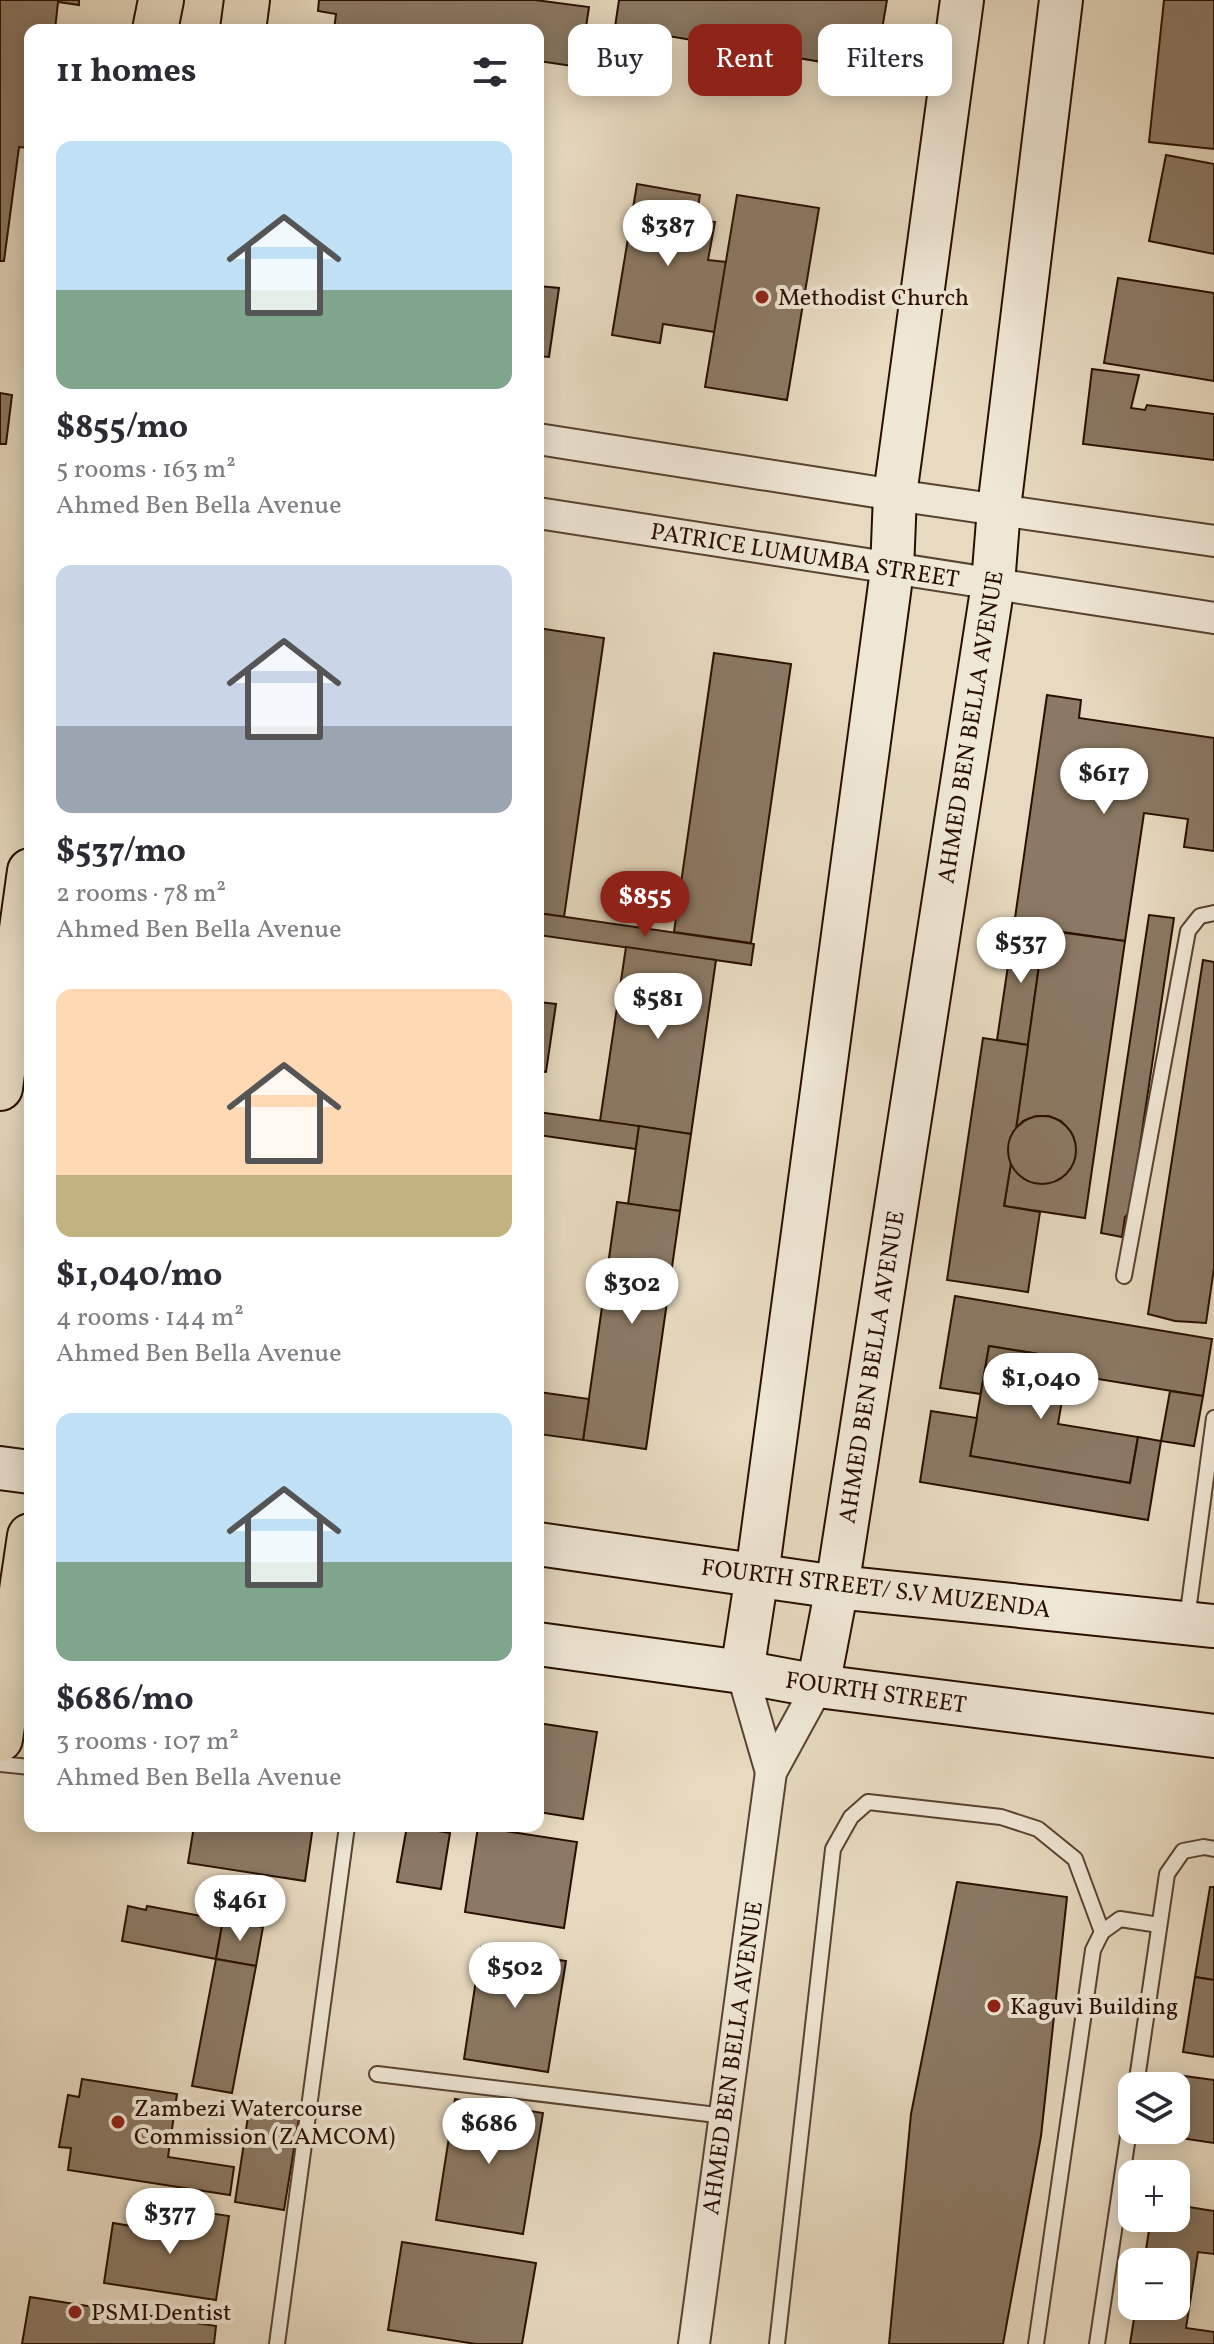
<!DOCTYPE html>
<meta charset="utf-8">
<style>
body{margin:0;font-family:Vollkorn,serif;background:#f7f7f7;color:#2b2b33;height:100vh;display:flex;flex-direction:column;font-size:30px;white-space:nowrap}
*{box-sizing:border-box;margin:0}
p{font-size:26px;color:#7c7c81}
.icon{flex:none;width:44px;height:44px;fill:none;stroke:currentColor;stroke-width:2;stroke-linecap:round;stroke-linejoin:round}
.map{position:relative;flex:1;overflow:hidden}
.side{position:absolute;left:24px;top:24px;width:520px;height:1808px;display:flex;flex-direction:column;background:#fff;border-radius:16px;box-shadow:0 4px 20px #0003}
.side>*{flex:none}
.banner{position:absolute;left:568px;top:24px;width:526px;height:72px;display:flex;gap:16px}
.controls{position:absolute;left:1118px;top:2072px;display:grid;gap:16px}
.controls a{display:grid;place-items:center;width:72px;height:72px;border-radius:16px;background:#fff;box-shadow:0 4px 20px #0003;font-size:40px}
.price{position:absolute;translate:-50% -68px;padding:0 18px;border-radius:28px;background:#fff;color:#222;font-size:26px;line-height:52px;filter:drop-shadow(0 2px 4px #0008)}
.price::after{content:'';position:absolute;left:50%;top:48px;width:24px;height:18px;margin-left:-12px;background:inherit;clip-path:polygon(0 0,100% 0,50% 100%)}
.price.active{background:#8f2418;color:#fff}
ul{padding:0;list-style:none}
li{display:grid;align-content:center;gap:16px;height:424px;padding:0 32px}
li span{display:grid;place-items:center;height:248px;border-radius:16px;color:#555}
li>.icon{margin-inline-start:auto}
span .icon{width:144px;height:144px;fill:#fffc;stroke-width:1}
li b{font-size:34px}
h2{display:flex;justify-content:space-between;align-items:center;height:96px;padding:0 32px;font-size:34px}
.chip{padding:0 28px;border-radius:16px;background:#fff;box-shadow:0 4px 20px #0003;font-size:28px;line-height:72px}
.chip.active{background:#8f2418;color:#fff}
.map>svg:first-child{display:block}
</style>
<div class="map">
<svg width="1214" height="2344" viewBox="0 0 1214 2344">
<rect width="100%" height="100%" fill="#e7dac0"/>
<filter id="stains"><feTurbulence type="fractalNoise" baseFrequency=".0025" numOctaves="4"/><feColorMatrix values="0 0 0 0 .2 0 0 0 0 .09 0 0 0 0 .02 0 0 0 .5 -.17"/></filter>
<radialGradient id="worn" r=".72"><stop offset=".6" stop-color="#630" stop-opacity="0"/><stop offset="1" stop-color="#630" stop-opacity=".3"/></radialGradient>
<!-- building -->
<g fill="#8b7964" stroke="#280f00" stroke-width="2">
<polygon points="0,0 79,0 79,5 58,2 55,30 30,30 30,148 19,147 4,261 0,261"/>
<polygon points="319,0 535,0 589,7 580,67 538,61 538,30 334,30 336,14 318,11"/>
<polygon points="619,0 887,0 875,71 615,27"/>
<polygon points="1164,0 1214,0 1214,149 1149,142"/>
<polygon points="1166,155 1214,164 1214,254 1149,241"/>
<polygon points="637,184 700,195 696,219 715,222 708,260 726,262 715,332 663,324 660,343 612,335"/>
<polygon points="737,195 819,208 787,400 705,387"/>
<polygon points="1118,278 1214,293 1214,381 1104,363"/>
<polygon points="538,286 559,288 549,357 538,356"/>
<polygon points="1092,369 1139,375 1131,408 1145,410 1147,405 1214,414 1214,460 1083,444"/>
<polygon points="0,393 12,395 6,444 0,444"/>
<polygon points="538,628 604,638 564,917 538,913"/>
<polygon points="714,653 791,664 751,943 674,932"/>
<polygon points="1047,695 1081,700 1079,718 1214,738 1214,851 1184,847 1188,819 1144,813 1125,941 1014,925"/>
<polygon points="538,913 754,944 751,965 538,935"/>
<polygon points="1149,915 1174,918 1130,1212 1125,1217 1122,1237 1101,1233"/>
<polygon points="1014,925 1044,930 1028,1045 997,1040"/>
<polygon points="1044,930 1125,941 1085,1218 1004,1206 1011,1163 1023,1178 1035,1183 1048,1183 1060,1178 1070,1169 1075,1156 1075,1144 1070,1131 1061,1121 1049,1116 1036,1116 1023,1121 1016,1129"/>
<polygon points="626,947 716,960 691,1134 600,1121"/>
<polygon points="1203,960 1214,962 1214,1268 1206,1323 1175,1321 1148,1314"/>
<polygon points="538,1002 556,1004 546,1072 538,1071"/>
<polygon points="983,1038 1028,1045 1016,1129 1009,1143 1011,1163 1004,1206 1040,1212 1028,1292 947,1280"/>
<polygon points="538,1112 639,1126 636,1149 538,1135"/>
<circle cx="1042" cy="1150" r="34"/>
<polygon points="639,1126 691,1134 680,1211 628,1204"/>
<polygon points="617,1202 680,1211 646,1449 583,1440"/>
<polygon points="955,1296 1212,1339 1203,1396 1067,1374 1069,1359 989,1346 981,1394 940,1388"/>
<polygon points="989,1346 1069,1359 1058,1424 1138,1437 1130,1483 970,1456"/>
<polygon points="1170,1391 1203,1396 1194,1446 1161,1441"/>
<polygon points="539,1392 589,1399 583,1440 538,1434"/>
<polygon points="931,1411 977,1418 970,1456 1130,1483 1138,1437 1161,1441 1148,1520 920,1482"/>
<polygon points="538,1723 597,1732 583,1819 538,1812"/>
<polygon points="194,1826 313,1826 305,1881 188,1863"/>
<polygon points="407,1826 450,1833 441,1889 397,1882"/>
<polygon points="478,1827 577,1842 564,1928 465,1912"/>
<polygon points="957,1882 1067,1897 1041,2136 1003,2344 889,2344 911,2114"/>
<polygon points="1210,1887 1214,1887 1214,1980 1195,1977"/>
<polygon points="128,1906 146,1910 147,1906 223,1920 216,1959 122,1941"/>
<polygon points="223,1920 263,1927 256,1966 216,1959"/>
<polygon points="481,1947 566,1961 548,2072 464,2059"/>
<polygon points="216,1959 256,1966 232,2093 192,2086"/>
<polygon points="1195,1977 1214,1980 1214,2057 1183,2052"/>
<polygon points="1177,2075 1214,2080 1214,2143 1167,2136 1168,2130 1176,2130"/>
<polygon points="82,2079 177,2094 168,2157 234,2167 230,2195 68,2170 71,2148 59,2147 68,2095 79,2097"/>
<polygon points="455,2099 543,2113 523,2234 436,2220"/>
<polygon points="249,2110 299,2118 284,2210 235,2202"/>
<polygon points="1176,2205 1214,2211 1214,2254 1198,2252 1186,2328 1214,2332 1214,2344 1130,2344 1136,2306 1176,2306 1176,2262 1144,2262 1151,2218 1176,2218"/>
<polygon points="182,2209 229,2216 216,2300 104,2283 113,2223 178,2234"/>
<polygon points="402,2242 536,2263 522,2344 476,2344 388,2330"/>
<polygon points="30,2297 216,2326 214,2344 22,2344"/>
</g>
<g fill="none" stroke-linecap="round" stroke-linejoin="round">
<defs>
<g id="lane">
<polyline points="1124,1276 1188,931 1200,916 1214,913"/>
<polyline points="1187,1619 1214,1418"/>
<polyline points="0,1764 30,1767"/>
<polyline points="377,2074 725,2116"/>
<polyline points="1136,2086 1167,1874 1183,1851 1204,1847 1214,1849"/>
<polyline points="277,2344 347,1826"/>
<polyline points="777,2344 833,1849 851,1817 868,1802 1001,1817 1038,1829 1075,1859 1102,1932"/>
<polyline points="1036,2344 1093,1950 1102,1932 1120,1919 1159,1925"/>
<polyline points="1097,2344 1132,2110"/>
</g>
<g id="street">
<polyline points="538,439 895,495 1214,541"/>
<polyline points="538,513 1214,618"/>
<polyline points="742,1672 771,1772"/>
<polyline points="694,2344 771,1772 818,1686"/>
</g>
<g id="secondary">
<polyline points="0,1468 30,1472"/>
<polyline points="538,1544 837,1587 1214,1626"/>
<polyline points="538,1644 742,1672 818,1686 1214,1736"/>
<polyline points="742,1672 757,1575 892,570 895,495 962,0"/>
<polyline points="818,1686 837,1587 993,584 999,508 1061,0"/>
</g>
<g id="highway">
<polyline points="155,30 161,0"/>
<polyline points="243,30 247,0"/>
<polyline points="0,1088 30,871"/>
<polyline points="0,1739 30,1536"/>
</g>
</defs>
<!-- lane casing -->
<use href="#lane" stroke="#584230" stroke-width="18"/>
<!-- street casing -->
<use href="#street" stroke="#584230" stroke-width="34"/>
<!-- secondary casing -->
<use href="#secondary" stroke="#280f00" stroke-width="46"/>
<!-- highway casing -->
<use href="#highway" stroke="#280f00" stroke-width="48"/>
<!-- lane -->
<use href="#lane" stroke="#efe7d6" stroke-width="14"/>
<!-- street -->
<use href="#street" stroke="#efe7d6" stroke-width="30"/>
<!-- secondary -->
<use href="#secondary" stroke="#efe7d6" stroke-width="42"/>
<!-- highway -->
<use href="#highway" stroke="#e7dac0" stroke-width="44"/>
</g>
<!-- markers -->
<g fill="#8f2418" stroke="#efe7d6" stroke-width="3">
<circle cx="762" cy="297" r="8"/>
<circle cx="994" cy="2006" r="8"/>
<circle cx="118" cy="2122" r="8"/>
<circle cx="75" cy="2312" r="8"/>
</g>
<g text-anchor="middle" stroke-width="8" stroke-linejoin="round" paint-order="stroke">
<!-- poi labels -->
<g font-size="24" fill="#280f00" stroke="#efe7d6" text-anchor="start">
<text x="778" y="305">Methodist Church</text>
<text x="1010" y="2014">Kaguvi Building</text>
<text x="134" y="2116">Zambezi Watercourse<tspan x="134" dy="28">Commission (ZAMCOM)</tspan></text>
<text x="91" y="2320">PSMI Dentist</text>
</g>
<!-- street labels -->
<g font-size="24" fill="#280f00" stroke="#efe7d6">
<text transform="translate(805 555) rotate(9)" y="8">PATRICE LUMUMBA STREET</text>
<text transform="translate(970 727) rotate(-81)" y="8">AHMED BEN BELLA AVENUE</text>
<text transform="translate(871 1367) rotate(-81)" y="8">AHMED BEN BELLA AVENUE</text>
<text transform="translate(876 1588) rotate(7)" y="8">FOURTH STREET/ S.V MUZENDA</text>
<text transform="translate(876 1692) rotate(8)" y="8">FOURTH STREET</text>
<text transform="translate(732 2058) rotate(-82)" y="8">AHMED BEN BELLA AVENUE</text>
</g>
</g>
<rect width="100%" height="100%" filter="url(#stains)"/>
<rect width="100%" height="100%" fill="url(#worn)"/>
</svg>
<div class="controls">
<a><svg class="icon" aria-label="layers" viewBox="0 0 24 24"><path d="M12 4l9 5-9 5-9-5zM3 14l9 5 9-5"/></svg></a>
<a>+</a>
<a>−</a>
</div>
<b class="price" style="left:668px;top:268px">$387</b>
<b class="price" style="left:1104px;top:816px">$617</b>
<b class="price active" style="left:645px;top:939px">$855</b>
<b class="price" style="left:1021px;top:985px">$537</b>
<b class="price" style="left:658px;top:1041px">$581</b>
<b class="price" style="left:632px;top:1326px">$302</b>
<b class="price" style="left:1041px;top:1421px">$1,040</b>
<b class="price" style="left:240px;top:1943px">$461</b>
<b class="price" style="left:515px;top:2010px">$502</b>
<b class="price" style="left:489px;top:2166px">$686</b>
<b class="price" style="left:170px;top:2256px">$377</b>
<div class="banner">
<a class="chip">Buy</a>
<a class="chip active">Rent</a>
<a class="chip">Filters</a>
</div>
<section class="side">
<h2>11 homes<svg class="icon" aria-label="filters" viewBox="0 0 24 24"><path d="M4 7h16M4 17h16"/><circle cx="9" cy="7" r="2"/><circle cx="15" cy="17" r="2"/></svg></h2>
<ul>
<li><span style="background:linear-gradient(#bfe0f5 60%,#7fa58c 0)"><svg class="icon" aria-label="home" viewBox="0 0 24 24"><path d="M3 11l9-7 9 7M6 9v11h12V9"/></svg></span><div><b>$855/mo</b><p>5 rooms · 163 m²</p><p>Ahmed Ben Bella Avenue</p></div></li>
<li><span style="background:linear-gradient(#c9d6e8 65%,#9aa5b1 0)"><svg class="icon" aria-label="home" viewBox="0 0 24 24"><path d="M3 11l9-7 9 7M6 9v11h12V9"/></svg></span><div><b>$537/mo</b><p>2 rooms · 78 m²</p><p>Ahmed Ben Bella Avenue</p></div></li>
<li><span style="background:linear-gradient(#ffd9b3 75%,#c2b280 0)"><svg class="icon" aria-label="home" viewBox="0 0 24 24"><path d="M3 11l9-7 9 7M6 9v11h12V9"/></svg></span><div><b>$1,040/mo</b><p>4 rooms · 144 m²</p><p>Ahmed Ben Bella Avenue</p></div></li>
<li><span style="background:linear-gradient(#bfe0f5 60%,#7fa58c 0)"><svg class="icon" aria-label="home" viewBox="0 0 24 24"><path d="M3 11l9-7 9 7M6 9v11h12V9"/></svg></span><div><b>$686/mo</b><p>3 rooms · 107 m²</p><p>Ahmed Ben Bella Avenue</p></div></li>
</ul>
</section>
</div>
